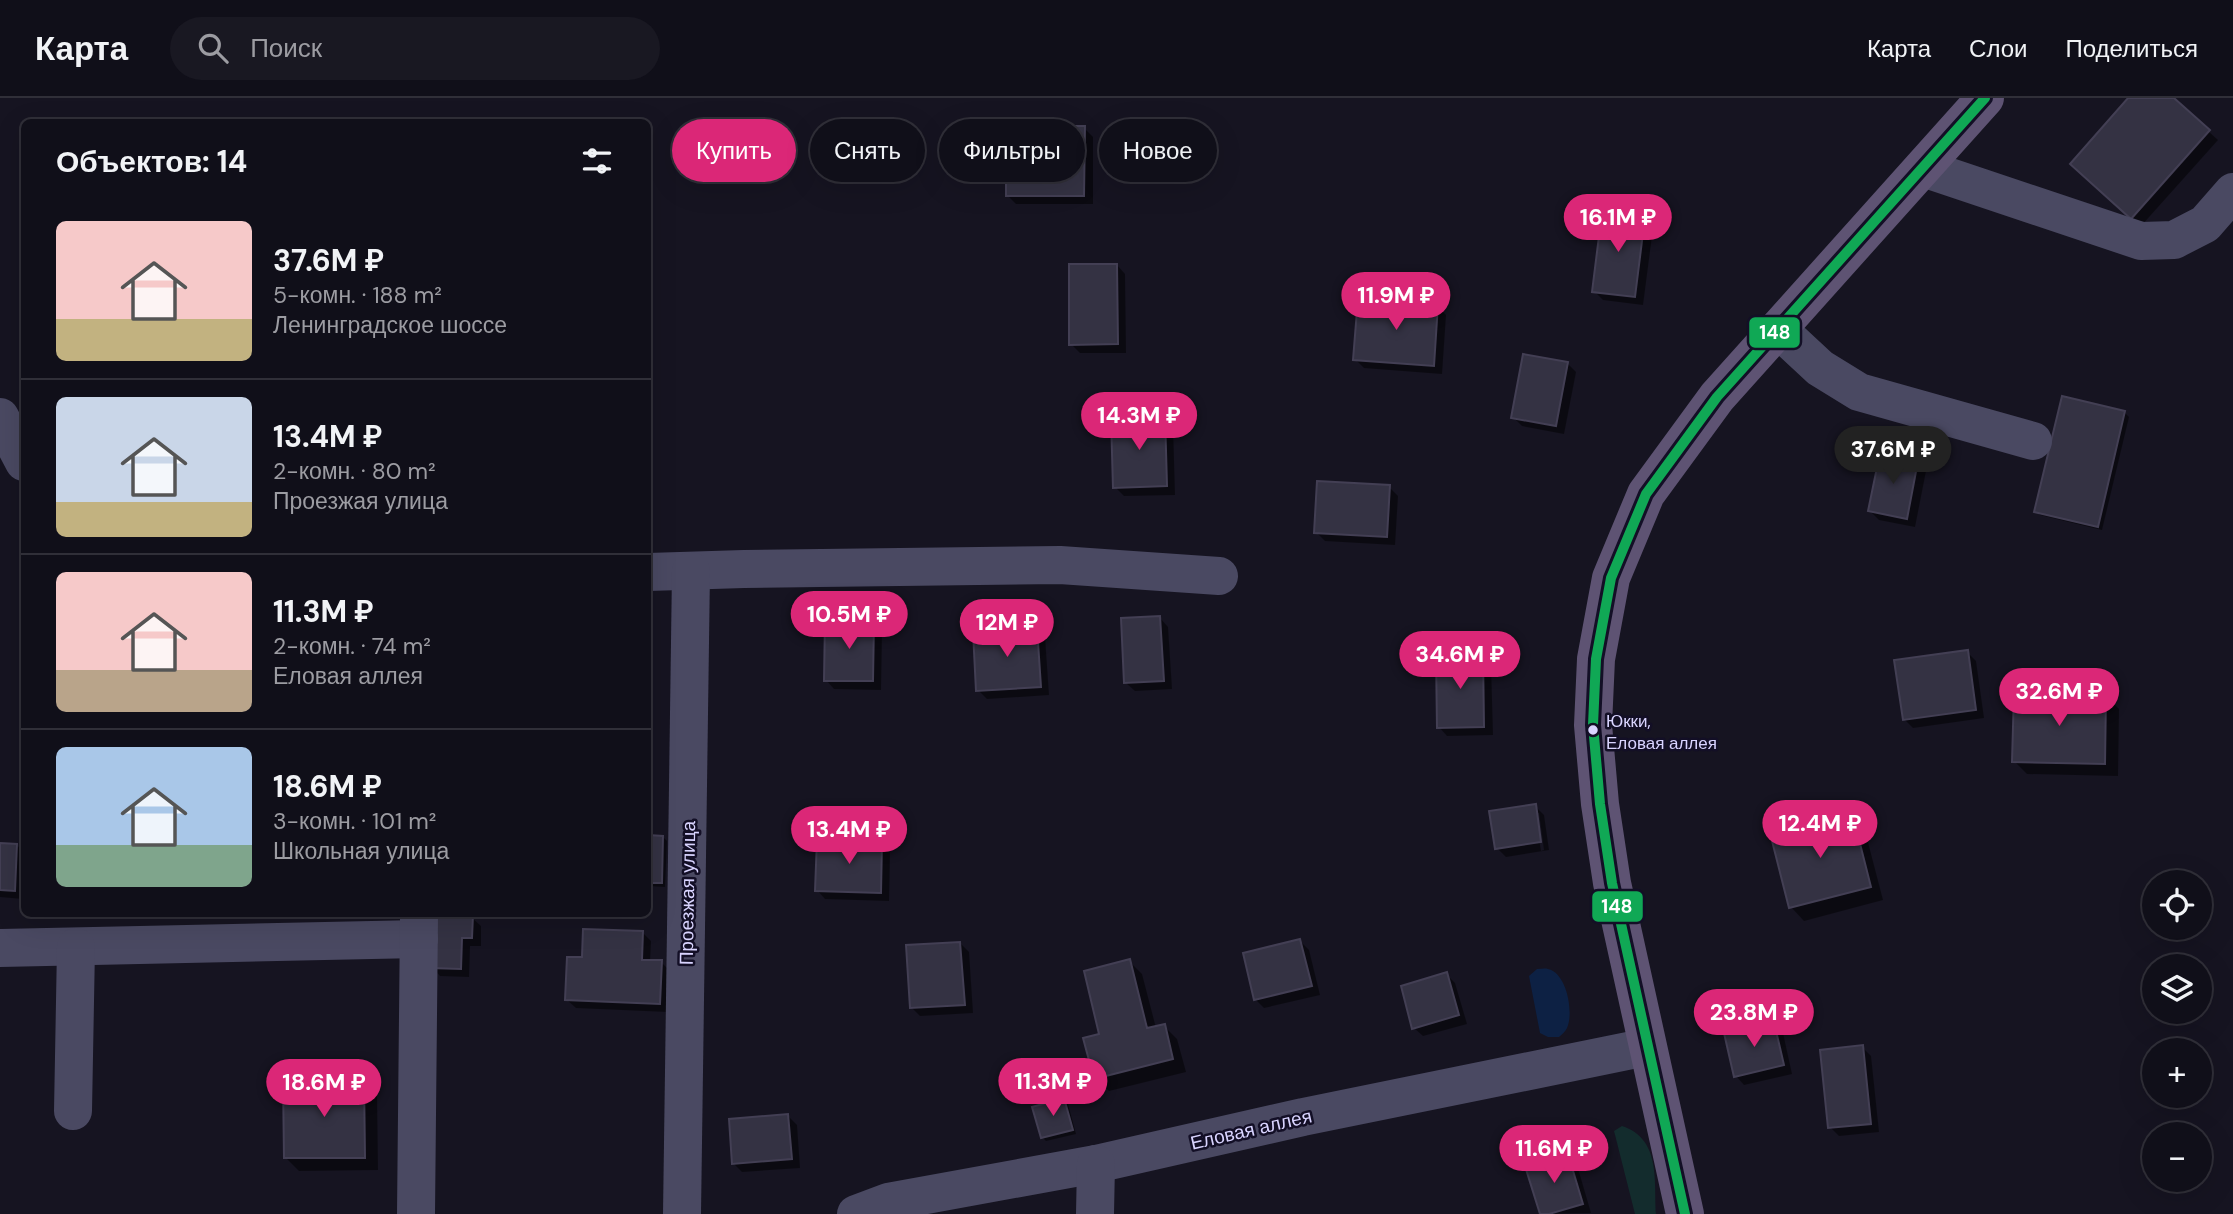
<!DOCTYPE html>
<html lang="ru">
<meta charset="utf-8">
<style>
body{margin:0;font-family:"DM Sans",sans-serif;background:#191822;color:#f1f3f6;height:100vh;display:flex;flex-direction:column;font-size:26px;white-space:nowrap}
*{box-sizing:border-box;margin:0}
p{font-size:23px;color:#9c9ca2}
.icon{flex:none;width:38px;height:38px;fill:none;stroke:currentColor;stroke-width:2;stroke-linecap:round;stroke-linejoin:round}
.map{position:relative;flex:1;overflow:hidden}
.side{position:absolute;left:21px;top:21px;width:630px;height:798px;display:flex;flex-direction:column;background:#100f19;border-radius:10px;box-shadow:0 7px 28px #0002,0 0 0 2px #302f38}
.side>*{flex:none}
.top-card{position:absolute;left:672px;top:21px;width:665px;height:63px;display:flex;gap:14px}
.controls{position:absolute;left:2142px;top:772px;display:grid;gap:14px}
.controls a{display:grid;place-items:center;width:70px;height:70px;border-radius:50%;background:#100f19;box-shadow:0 7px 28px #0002,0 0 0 2px #302f38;font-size:35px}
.price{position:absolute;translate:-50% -60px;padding:0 16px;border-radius:24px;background:#db2777;color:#fff;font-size:23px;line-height:46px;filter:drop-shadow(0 2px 4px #0008)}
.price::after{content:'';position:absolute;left:50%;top:42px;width:21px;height:16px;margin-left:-10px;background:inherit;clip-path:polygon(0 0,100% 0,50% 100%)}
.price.on{background:#222;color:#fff}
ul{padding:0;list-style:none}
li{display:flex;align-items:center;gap:21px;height:175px;padding:0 35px}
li+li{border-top:2px solid #302f38}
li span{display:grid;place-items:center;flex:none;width:196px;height:140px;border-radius:10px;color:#555}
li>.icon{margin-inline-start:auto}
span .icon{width:84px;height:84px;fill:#fffc;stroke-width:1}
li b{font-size:30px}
h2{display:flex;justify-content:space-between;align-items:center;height:84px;padding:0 35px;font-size:30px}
.chip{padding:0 24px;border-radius:32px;background:#100f19;box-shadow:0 7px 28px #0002,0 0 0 2px #302f38;font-size:24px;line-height:63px}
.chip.on{background:#db2777;color:#fff}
header{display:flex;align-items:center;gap:42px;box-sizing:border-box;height:98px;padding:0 35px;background:#100f19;border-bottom:2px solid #302f38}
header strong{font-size:33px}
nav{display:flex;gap:38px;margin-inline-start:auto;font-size:24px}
.search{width:490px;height:63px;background:#191822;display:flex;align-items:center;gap:18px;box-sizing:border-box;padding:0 24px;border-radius:38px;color:#9c9ca2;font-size:26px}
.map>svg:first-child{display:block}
</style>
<header>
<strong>Карта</strong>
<div class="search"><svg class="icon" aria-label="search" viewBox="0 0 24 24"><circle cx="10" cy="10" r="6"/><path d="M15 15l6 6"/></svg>Поиск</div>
<nav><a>Карта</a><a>Слои</a><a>Поделиться</a></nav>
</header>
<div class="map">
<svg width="2233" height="1116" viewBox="0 0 2233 1116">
<rect width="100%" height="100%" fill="#161421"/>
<!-- green -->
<path fill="#132c2d" d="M1622 1028C1661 1041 1654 1082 1656 1116H1635L1614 1033Z"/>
<!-- water -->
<path fill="#0d2144" d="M1537 871C1541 871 1545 870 1548 871 1567 875 1574 915 1567 930 1565 934 1562 936 1559 939H1548L1540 935 1529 878Z"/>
<!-- shadow -->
<g fill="#0007" fill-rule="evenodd">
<polygon points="2131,0 2171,0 2218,42 2141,128 2081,75"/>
<polygon points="1084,30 1093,39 1093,106 1016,106 1007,97"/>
<polygon points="1644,121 1653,130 1643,207 1603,202 1594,193"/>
<polygon points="1117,167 1125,176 1126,255 1080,255 1071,246"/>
<polygon points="1437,208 1446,217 1442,276 1364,270 1355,261"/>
<polygon points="1567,265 1576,274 1564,336 1522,328 1513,319"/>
<polygon points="2125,315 2129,319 2102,432 2040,417 2036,413"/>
<polygon points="1164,319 1173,328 1175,397 1124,398 1115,389"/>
<polygon points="1917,365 1926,373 1915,429 1879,422 1870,413"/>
<polygon points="1389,389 1398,398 1395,447 1325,443 1316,434"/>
<polygon points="1160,520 1168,529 1172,591 1135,593 1126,585"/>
<polygon points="873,524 882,533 881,592 834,591 826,582"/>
<polygon points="1036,531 1045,539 1049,597 987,601 978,592"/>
<polygon points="1967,554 1976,563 1984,620 1913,630 1904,621"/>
<polygon points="1483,558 1491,567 1493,637 1447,638 1439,629"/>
<polygon points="2106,598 2119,611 2118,678 2027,676 2014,663"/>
<path d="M1535 708 1544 717 1549 752 1506 759 1497 750ZM1535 715H1539L1544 752 1541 753Z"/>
<polygon points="1851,716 1864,729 1883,802 1804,823 1791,809"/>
<polygon points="648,739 663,739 667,743 665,789 648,788"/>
<polygon points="882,745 890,754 889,803 825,801 817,792"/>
<polygon points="0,746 17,747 24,755 23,801 0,799"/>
<polygon points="433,816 471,816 471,819 481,828 481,848 470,848 469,879 440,878 432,869"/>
<polygon points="642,834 651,843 650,864 661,864 670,873 668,914 576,910 567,902 584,861"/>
<polygon points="1300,843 1309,852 1320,897 1264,910 1255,901"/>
<polygon points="960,845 969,854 973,915 920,918 911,909"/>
<polygon points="1129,863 1142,876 1156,930 1164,928 1177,941 1186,974 1109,993 1096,980 1101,937"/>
<polygon points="1446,876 1455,885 1467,926 1423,938 1414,930"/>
<polygon points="1774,926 1783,935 1792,976 1744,987 1736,978"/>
<polygon points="1862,949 1871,958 1879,1034 1839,1038 1830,1029"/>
<polygon points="364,983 377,996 378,1072 299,1073 286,1060"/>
<polygon points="1064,1002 1068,1006 1076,1036 1046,1043 1042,1039"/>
<polygon points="788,1018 797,1027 800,1070 742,1074 733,1065"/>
<polygon points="1568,1058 1577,1067 1591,1115 1541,1116"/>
</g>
<!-- building -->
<g fill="#343243" stroke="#433f54" stroke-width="2">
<polygon points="2128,0 2174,0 2210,32 2131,121 2070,66"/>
<polygon points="1006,28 1085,28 1084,98 1006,98"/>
<polygon points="1602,114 1645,119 1635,199 1592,194"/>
<polygon points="1069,166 1117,166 1118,246 1069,247"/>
<polygon points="1358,200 1438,206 1434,268 1353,262"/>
<polygon points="1523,256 1568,264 1556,328 1511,320"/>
<polygon points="2062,298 2125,313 2098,429 2034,414"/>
<polygon points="1165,317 1167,388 1113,390 1111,319"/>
<polygon points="1880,355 1918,363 1907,421 1868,413"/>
<polygon points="1317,383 1390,387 1387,439 1314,435"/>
<polygon points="1160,518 1164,583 1124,585 1121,520"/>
<polygon points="825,522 874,523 873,583 824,583"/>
<polygon points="1037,529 1041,589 976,593 973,533"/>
<polygon points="1968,552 1976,612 1903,622 1894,562"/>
<polygon points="1483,556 1484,629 1437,630 1436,557"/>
<polygon points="2014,594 2106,596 2105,666 2012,664"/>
<polygon points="1536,706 1541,744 1495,751 1489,713"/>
<polygon points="1852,714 1871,789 1789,810 1770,735"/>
<polygon points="648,737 663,738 662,785 648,785"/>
<polygon points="817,741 882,743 881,795 815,793"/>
<polygon points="0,745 17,746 15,793 0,792"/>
<polygon points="432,816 473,817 472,840 462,840 461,871 430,870"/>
<polygon points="583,831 643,833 642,862 662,862 660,906 565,902 567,859 582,859"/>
<polygon points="1300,841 1312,888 1254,902 1243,855"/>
<polygon points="960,844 965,907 910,910 906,847"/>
<polygon points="1130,861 1147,930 1165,926 1173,961 1094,981 1083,940 1099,936 1084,873"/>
<polygon points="1447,874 1459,917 1412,931 1401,888"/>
<polygon points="1774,924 1784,967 1734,979 1724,935"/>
<polygon points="1863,947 1871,1026 1828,1030 1820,952"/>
<polygon points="364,981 365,1060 284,1060 283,982"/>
<polygon points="1064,1000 1073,1032 1041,1040 1032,1009"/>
<polygon points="788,1016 792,1061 732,1066 729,1021"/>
<polygon points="1568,1056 1583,1106 1549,1116 1540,1116 1525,1068"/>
</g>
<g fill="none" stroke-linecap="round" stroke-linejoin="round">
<!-- minor -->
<g stroke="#4a4962" stroke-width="38">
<polyline points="1923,70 2141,143 2174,142 2205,126 2233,94"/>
<polyline points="1778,231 1820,270 1859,294 2033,343"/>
<polyline points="0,319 24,364"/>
<polyline points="648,474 744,471 1060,467 1219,478"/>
<polyline points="0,850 419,841"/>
<polyline points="73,1013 76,849"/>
<polyline points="416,1116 419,818"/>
<polyline points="682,1116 691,473"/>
<polyline points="856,1116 888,1104 1096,1066 1303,1019 1647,949"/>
<polyline points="1095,1116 1096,1066"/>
</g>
<!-- major -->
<polyline stroke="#5e5373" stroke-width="38" points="1685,1116 1612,785 1600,706 1593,627 1596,561 1611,480 1646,396 1717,299 1985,0"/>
<defs>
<polyline id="bus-1" points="1685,1116 1612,785 1600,706 1593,627 1596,561 1611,480 1646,396 1717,299 1985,0"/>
</defs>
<!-- bus-1 casing -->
<use href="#bus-1" stroke="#130f26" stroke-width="16"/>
<!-- bus-1 -->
<use href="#bus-1" stroke="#10a855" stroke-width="10"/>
</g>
<!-- markers -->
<circle fill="#d9d4ff" stroke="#130f26" stroke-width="2.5" cx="1593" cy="632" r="6"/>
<g text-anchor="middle" stroke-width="5" stroke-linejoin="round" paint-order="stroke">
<!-- bus labels -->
<g font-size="17" fill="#d9d4ff" stroke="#130f26" text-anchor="start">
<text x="1606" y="629">Юкки,<tspan x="1606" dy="22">Еловая аллея</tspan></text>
</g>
<!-- street labels -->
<g font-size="19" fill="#d9d4ff" stroke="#130f26">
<text transform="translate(687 795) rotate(-89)" y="7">Проезжая улица</text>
<text transform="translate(1251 1031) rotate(-13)" y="7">Еловая аллея</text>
</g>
</g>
<g stroke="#130f26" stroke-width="2.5">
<rect x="1748" y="218" width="53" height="33" rx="7" fill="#10a855"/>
<rect x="1591" y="792" width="53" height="33" rx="7" fill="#10a855"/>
</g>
<g font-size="19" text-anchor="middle" font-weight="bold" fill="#fff">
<text x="1775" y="241">148</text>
<text x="1617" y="815">148</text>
</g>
</svg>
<div class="controls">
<a><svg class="icon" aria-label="locate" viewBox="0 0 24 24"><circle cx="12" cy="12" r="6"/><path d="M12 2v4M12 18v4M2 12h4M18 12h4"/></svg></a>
<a><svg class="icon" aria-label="layers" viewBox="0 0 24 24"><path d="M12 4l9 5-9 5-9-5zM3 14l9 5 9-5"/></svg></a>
<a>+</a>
<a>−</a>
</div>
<b class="price" style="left:1618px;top:156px">16.1M ₽</b>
<b class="price" style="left:1396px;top:234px">11.9M ₽</b>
<b class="price" style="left:1139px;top:354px">14.3M ₽</b>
<b class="price on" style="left:1893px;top:388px">37.6M ₽</b>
<b class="price" style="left:849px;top:553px">10.5M ₽</b>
<b class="price" style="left:1007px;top:561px">12M ₽</b>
<b class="price" style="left:1460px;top:593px">34.6M ₽</b>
<b class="price" style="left:2059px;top:630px">32.6M ₽</b>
<b class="price" style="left:1820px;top:762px">12.4M ₽</b>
<b class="price" style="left:849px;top:768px">13.4M ₽</b>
<b class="price" style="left:1754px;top:951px">23.8M ₽</b>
<b class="price" style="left:1053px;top:1020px">11.3M ₽</b>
<b class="price" style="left:324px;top:1021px">18.6M ₽</b>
<b class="price" style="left:1554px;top:1087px">11.6M ₽</b>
<div class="top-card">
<a class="chip on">Купить</a>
<a class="chip">Снять</a>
<a class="chip">Фильтры</a>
<a class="chip">Новое</a>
</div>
<section class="side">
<h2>Объектов: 14<svg class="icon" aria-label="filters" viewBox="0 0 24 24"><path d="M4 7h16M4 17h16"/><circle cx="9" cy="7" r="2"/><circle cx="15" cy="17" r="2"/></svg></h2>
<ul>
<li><span style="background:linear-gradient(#f6c9c9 70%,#c2b280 0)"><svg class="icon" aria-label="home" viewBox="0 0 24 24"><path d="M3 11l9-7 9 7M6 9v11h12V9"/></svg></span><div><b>37.6M ₽</b><p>5-комн. · 188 m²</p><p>Ленинградское шоссе</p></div></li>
<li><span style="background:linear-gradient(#c9d6e8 75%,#c2b280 0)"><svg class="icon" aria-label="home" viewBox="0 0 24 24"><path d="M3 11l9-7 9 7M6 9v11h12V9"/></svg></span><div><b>13.4M ₽</b><p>2-комн. · 80 m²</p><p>Проезжая улица</p></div></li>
<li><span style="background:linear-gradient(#f6c9c9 70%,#b9a48a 0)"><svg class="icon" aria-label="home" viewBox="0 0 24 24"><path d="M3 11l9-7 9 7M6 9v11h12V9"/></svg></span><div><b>11.3M ₽</b><p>2-комн. · 74 m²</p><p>Еловая аллея</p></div></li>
<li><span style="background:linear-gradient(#a9c7e8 70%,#7fa58c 0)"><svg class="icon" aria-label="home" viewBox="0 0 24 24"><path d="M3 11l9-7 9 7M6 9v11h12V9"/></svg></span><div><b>18.6M ₽</b><p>3-комн. · 101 m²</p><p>Школьная улица</p></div></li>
</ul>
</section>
</div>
